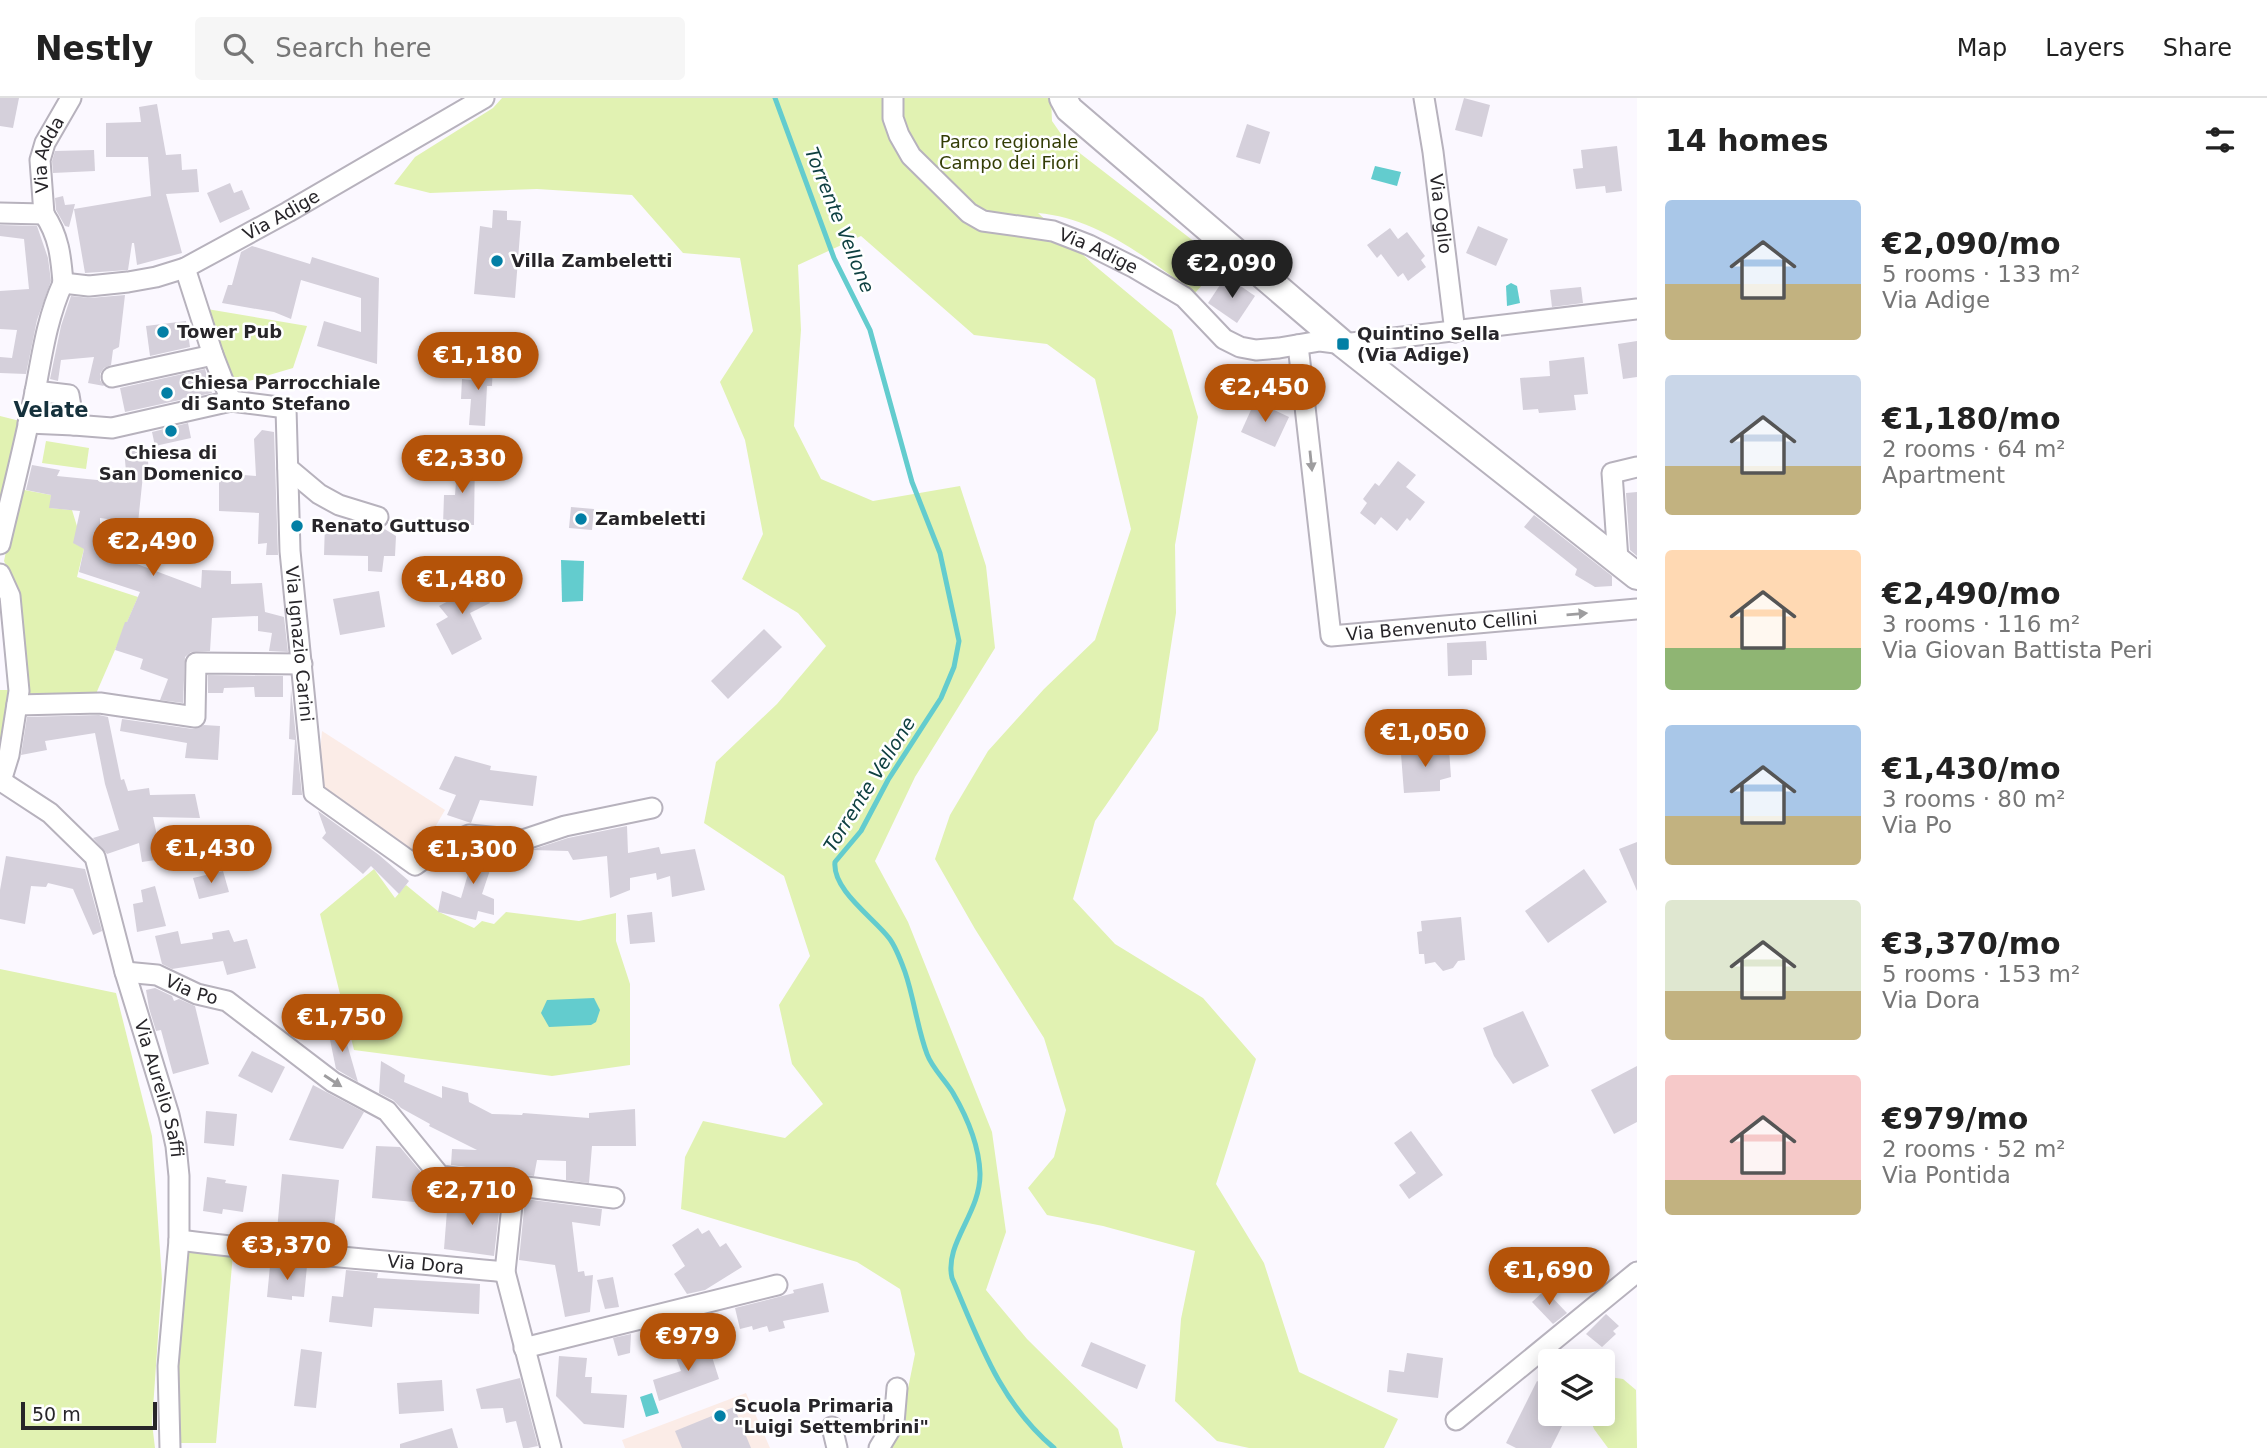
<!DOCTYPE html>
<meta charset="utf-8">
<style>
body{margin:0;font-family:"DejaVu Sans",sans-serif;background:#f6f6f6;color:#222;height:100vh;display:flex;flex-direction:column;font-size:26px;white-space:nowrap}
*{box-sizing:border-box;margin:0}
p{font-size:23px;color:#767676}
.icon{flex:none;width:38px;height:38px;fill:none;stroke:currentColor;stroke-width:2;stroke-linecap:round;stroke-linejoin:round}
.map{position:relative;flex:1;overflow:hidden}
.drawer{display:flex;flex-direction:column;background:#fff;width:630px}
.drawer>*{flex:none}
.buttons{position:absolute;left:1538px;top:1251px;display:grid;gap:14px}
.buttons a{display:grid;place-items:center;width:77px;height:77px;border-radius:7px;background:#fff;box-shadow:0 4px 18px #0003;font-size:35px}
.scale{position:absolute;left:21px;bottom:18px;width:136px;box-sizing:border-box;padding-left:7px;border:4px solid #272529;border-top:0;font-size:19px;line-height:24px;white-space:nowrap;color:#272529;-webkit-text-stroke:5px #fff;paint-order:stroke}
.price{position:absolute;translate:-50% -60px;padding:0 16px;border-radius:24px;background:#b45309;color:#fff;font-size:23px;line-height:46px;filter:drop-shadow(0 2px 4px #0008)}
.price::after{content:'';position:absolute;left:50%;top:42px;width:21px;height:16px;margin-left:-10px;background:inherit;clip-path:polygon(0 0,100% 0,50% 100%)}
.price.current{background:#222;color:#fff}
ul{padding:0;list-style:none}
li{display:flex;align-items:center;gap:21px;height:175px;padding:0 28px}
li span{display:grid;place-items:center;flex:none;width:196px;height:140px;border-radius:7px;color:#555}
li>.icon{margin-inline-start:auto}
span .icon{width:84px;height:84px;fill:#fffc;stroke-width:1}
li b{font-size:30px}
h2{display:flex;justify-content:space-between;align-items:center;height:84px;padding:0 28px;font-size:30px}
header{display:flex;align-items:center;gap:42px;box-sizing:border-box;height:98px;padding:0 35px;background:#fff;border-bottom:2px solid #e0e0e0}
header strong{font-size:33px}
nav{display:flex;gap:38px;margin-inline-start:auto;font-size:24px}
.search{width:490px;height:63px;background:#f6f6f6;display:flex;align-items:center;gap:18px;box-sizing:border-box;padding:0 24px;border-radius:7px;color:#767676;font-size:26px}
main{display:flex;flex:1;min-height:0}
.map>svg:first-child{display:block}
</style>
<header>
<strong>Nestly</strong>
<div class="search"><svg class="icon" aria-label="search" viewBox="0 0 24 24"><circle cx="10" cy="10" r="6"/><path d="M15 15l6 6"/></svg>Search here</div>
<nav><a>Map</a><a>Layers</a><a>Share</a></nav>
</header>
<main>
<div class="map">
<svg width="1637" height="1350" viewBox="0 0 1637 1350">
<rect width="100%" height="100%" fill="#fbf8ff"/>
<!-- education -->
<g fill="#fbece7">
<polygon points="322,633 445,712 417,760 323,692 319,666"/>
<polygon points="746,1295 770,1350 625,1350 622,1342"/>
</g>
<!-- green -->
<g fill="#e1f2b2">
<path d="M502 0H1051L1052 23 1068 46 1222 165 1195 195C1148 161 1097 120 1038 115L1094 167 1172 232 1198 319 1175 447 1176 515 1158 632 1095 723 1073 801 1115 846 1203 900 1256 961 1216 1086 1264 1165 1299 1274 1398 1321 1384 1350H1249L1217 1343 1175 1303 1181 1221 1195 1153 1103 1128 1047 1117 1028 1090 1054 1059 1066 1012 1044 940 975 831 935 761 950 717 988 653 1044 591 1095 542 1131 431 1095 281 1047 246 974 237 861 138 798 167 801 232 794 328 821 381 873 403 960 388 986 468 995 550 915 679 875 763 908 824 992 1034 1006 1134 986 1192 1027 1241 1118 1331 1123 1350H890L899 1335 915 1256 900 1191 857 1164 681 1111 685 1059 703 1023 785 1040 823 1006 792 966 779 907 810 858 784 778 704 725 716 664 777 606 826 548 798 515 742 481 763 436 745 342 720 284 753 233 740 160 683 155 632 97 537 91 430 95 394 86 415 59 493 10Z"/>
<polygon points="207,211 307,228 293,270 232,288"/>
<polygon points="0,318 28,325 0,446"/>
<polygon points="46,343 89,350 86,371 42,365"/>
<polygon points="19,391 51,397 50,410 72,412 84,451 77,479 138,499 95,598 25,600 18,494 4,463"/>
<polygon points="0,592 10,592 0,650"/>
<polygon points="374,771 395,800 406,787 439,814 474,830 482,823 494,826 506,814 579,823 616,815 616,843 630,886 630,967 552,978 354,952 320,816"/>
<polygon points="0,871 116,895 152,1038 162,1181 152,1325 155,1350 0,1350"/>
<polygon points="184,1148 233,1156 216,1345 178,1345 179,1230"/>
<polygon points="1603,1278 1623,1281 1636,1292 1637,1350 1608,1350 1594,1331 1588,1316 1603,1316"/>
</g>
<!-- water -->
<g fill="#63ccce">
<polygon points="1375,68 1401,74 1397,88 1371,81"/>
<polygon points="1511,185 1517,188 1520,205 1507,208 1506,188"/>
<polygon points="561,462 584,463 583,503 562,504"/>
<polygon points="594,900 600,912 596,924 591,927 549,929 541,915 547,902"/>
<polygon points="652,1295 659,1315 646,1319 640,1299"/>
</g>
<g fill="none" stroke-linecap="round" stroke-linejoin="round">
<!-- stream -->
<path stroke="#63ccce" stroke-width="5" d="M775 0 834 160 870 232 912 384 940 455 959 543 954 569 941 600 888 682 861 733 835 764C832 792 874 820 889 840 896 849 901 863 905 874 914 900 917 929 927 956 932 970 945 982 953 995 967 1019 979 1048 980 1075 981 1115 944 1145 952 1180 979 1243 1000 1305 1054 1350"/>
</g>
<!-- building -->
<g fill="#d5d0db">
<polygon points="0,0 19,0 13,30 0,28"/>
<polygon points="1464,0 1490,7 1482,39 1455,32"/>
<polygon points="157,6 166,57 181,56 182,72 197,71 199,94 166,96 182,155 137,167 134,145 132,145 128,172 85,175 74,111 151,98 148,59 106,59 106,25 141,24 139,9"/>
<polygon points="1247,26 1270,34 1260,66 1236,59"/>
<polygon points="1617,48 1622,93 1606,95 1605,88 1576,91 1573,71 1583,70 1581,52"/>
<polygon points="94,52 95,73 53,75 52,63 55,53"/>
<polygon points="230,85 234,95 242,92 250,111 220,125 207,95"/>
<polygon points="63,98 65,107 75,106 69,129 65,128 56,112 55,100"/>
<polygon points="493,112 507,113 507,122 521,123 515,200 474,196 480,128 492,130"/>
<polygon points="0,127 37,128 48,160 51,183 37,222 26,276 0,275 0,259 12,260 17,232 0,231 0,193 29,191 24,141 0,138"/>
<polygon points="1478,128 1508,141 1496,168 1466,155"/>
<polygon points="1390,130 1398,141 1407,134 1425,158 1421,162 1426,169 1408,183 1403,175 1398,179 1381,156 1377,160 1367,147"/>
<polygon points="252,148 310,166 312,159 379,180 377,266 317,248 324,223 361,234 361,200 301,182 291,221 274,214 222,205 228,187 232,187 241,154"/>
<polygon points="1226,178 1255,198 1237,225 1208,205"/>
<polygon points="1581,189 1583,205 1552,209 1550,192"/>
<polygon points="125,197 119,249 113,252 111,267 104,270 100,276 100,282 104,288 88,285 94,259 61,262 58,283 50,281 61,228 71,198 90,200"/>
<polygon points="186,223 190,249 150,258 146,228"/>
<polygon points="1637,243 1637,279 1623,281 1618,246"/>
<polygon points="1584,259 1588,296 1574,297 1576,312 1539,315 1538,311 1523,312 1520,280 1550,278 1549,263"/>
<polygon points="473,264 493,265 492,288 487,288 485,328 469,327 471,301 461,301 462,281 472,282"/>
<polygon points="205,271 212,295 125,314 120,290"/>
<polygon points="1255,303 1289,319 1275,349 1241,334"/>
<polygon points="188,325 191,340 155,348 152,334"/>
<polygon points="262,332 274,334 278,457 266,457 267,445 258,446 259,415 219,413 219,375 256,378 254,341"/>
<polygon points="147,349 149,376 143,377 138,425 100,420 100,449 105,451 105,454 201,490 202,472 231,473 231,486 262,485 265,514 284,519 288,554 269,553 272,535 258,533 258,518 212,520 210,553 191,554 185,559 183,605 160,602 168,581 140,571 143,561 115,552 125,524 127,524 140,494 79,474 84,451 73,445 80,413 49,410 51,397 26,392 32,367 60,372 57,378 127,385 124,351"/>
<polygon points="458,357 475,357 474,427 443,427 444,397 455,397"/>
<polygon points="1398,363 1416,377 1406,389 1425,404 1410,423 1407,420 1397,433 1381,419 1375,427 1360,415 1367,405 1363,401 1375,385 1379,388"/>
<polygon points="1637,394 1637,458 1630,452 1626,395"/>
<polygon points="571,409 594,411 592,432 569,430"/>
<polygon points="1534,417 1612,478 1612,488 1595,489 1575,477 1577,471 1524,429"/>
<polygon points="325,425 383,430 396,438 395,458 384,458 382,474 368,473 368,458 324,457"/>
<polygon points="477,479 490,505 470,515 482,541 452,557 436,526 448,519 439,508 452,501 447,494"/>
<polygon points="379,493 385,529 340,537 333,501"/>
<polygon points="764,531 782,549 728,601 711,583"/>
<polygon points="1486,543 1487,562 1472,562 1472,577 1448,578 1447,545"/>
<polygon points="208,577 283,578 283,599 255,599 254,589 224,590 223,595 208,595"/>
<polygon points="291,591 302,696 302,697 292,697 295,642 289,641"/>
<polygon points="99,617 108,619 121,682 124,681 128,693 149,690 150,697 195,696 200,720 153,719 162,761 142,764 139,745 107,756 93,740 119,732 105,686 95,635 45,643 47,652 21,657 27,619"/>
<polygon points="122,621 193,631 204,627 220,628 218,662 185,660 187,645 120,633"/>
<polygon points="1421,644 1431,645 1437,652 1449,651 1451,679 1440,682 1440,693 1404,695 1401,656 1414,654"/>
<polygon points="455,658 491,668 490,672 537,678 533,708 480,702 471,725 447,717 456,697 439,691"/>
<polygon points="318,713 379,757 409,783 399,796 371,768 363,776 322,740 326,735"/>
<polygon points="627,728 628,755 659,749 661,756 695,751 705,792 672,799 670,778 657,782 656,775 630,780 630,792 610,800 607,758 573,762 568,753 531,752 568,740"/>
<polygon points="1637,744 1637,793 1619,751"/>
<polygon points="471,749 503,759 500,773 490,772 482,796 494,801 494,817 478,813 476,822 438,814 442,793 461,800 470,769 457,762 460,754"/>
<polygon points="6,758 85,771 102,833 93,837 73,791 48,785 46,789 31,788 25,826 0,821 0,792"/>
<polygon points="1584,771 1607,804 1548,845 1525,813"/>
<polygon points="223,773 229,794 199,801 193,780"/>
<polygon points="155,788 166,828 137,834 133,806 143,804 141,792"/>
<polygon points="652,814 655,844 630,846 627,817"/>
<polygon points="1461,819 1465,862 1458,863 1453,870 1443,873 1435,864 1425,866 1424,856 1419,856 1417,834 1422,833 1421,823"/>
<polygon points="229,832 234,844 247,841 256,870 227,877 223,863 172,871 162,866 155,838 178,833 181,846 213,841 212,835"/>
<polygon points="155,890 172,898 174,903 179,901 195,908 209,966 173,976 161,932 156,933 149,910 146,892"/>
<polygon points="1523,913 1549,968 1513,986 1494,958 1483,930"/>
<polygon points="328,932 343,932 358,984 336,971"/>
<polygon points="252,953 285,969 272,995 238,978"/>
<polygon points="381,963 405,977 404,984 442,1000 442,988 468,995 469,1004 492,1016 522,1017 523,1015 589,1020 589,1015 635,1011 636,1048 592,1048 589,1085 566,1082 566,1063 537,1062 534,1078 451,1067 452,1051 477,1052 429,1028 430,1026 401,1010 393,1002 379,995"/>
<polygon points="1637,968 1637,1024 1614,1036 1591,992"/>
<polygon points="313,987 364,1014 343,1051 289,1042"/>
<polygon points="206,1013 237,1016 234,1048 204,1045"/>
<polygon points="1411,1033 1443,1077 1409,1101 1399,1087 1416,1075 1394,1045"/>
<polygon points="376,1048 400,1049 426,1080 425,1105 372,1100"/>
<polygon points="282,1076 339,1082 333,1140 277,1133"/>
<polygon points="207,1079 226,1082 225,1085 247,1088 243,1114 223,1111 222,1116 203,1113"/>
<polygon points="448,1100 500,1106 494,1158 444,1151"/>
<polygon points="525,1101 602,1111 600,1128 572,1124 578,1174 584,1173 585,1178 593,1177 590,1214 565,1219 555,1167 519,1162"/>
<polygon points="698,1130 702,1136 709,1132 720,1149 726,1145 742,1169 705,1192 687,1196 674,1176 685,1168 672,1147"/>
<polygon points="284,1166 307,1168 304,1199 292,1198 292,1202 267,1199 270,1168 283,1169"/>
<polygon points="346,1172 378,1175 377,1180 480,1186 479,1216 374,1210 372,1229 329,1224 332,1198 343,1199"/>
<polygon points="613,1179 619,1209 605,1211 597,1182"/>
<polygon points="823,1185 829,1214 783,1223 785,1230 769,1234 767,1228 753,1232 752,1228 740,1231 735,1210 794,1195 793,1192"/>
<polygon points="1545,1192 1567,1215 1553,1226 1532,1204"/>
<polygon points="1606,1216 1619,1228 1613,1233 1616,1236 1602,1249 1586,1236"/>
<polygon points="631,1236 630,1255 618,1258 613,1240"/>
<polygon points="1091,1244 1146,1267 1137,1291 1081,1268"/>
<polygon points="708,1246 719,1281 659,1303 653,1282 681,1273 675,1257"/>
<polygon points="301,1251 322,1254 316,1310 294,1308"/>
<polygon points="1407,1255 1443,1260 1438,1300 1387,1294 1389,1272 1404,1274"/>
<polygon points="559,1258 587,1260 585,1279 592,1279 591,1295 627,1297 624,1330 584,1326 556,1298"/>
<polygon points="520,1280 538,1348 528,1350 523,1350 516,1323 506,1325 503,1310 481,1311 476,1291"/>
<polygon points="442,1282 444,1313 399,1316 397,1285"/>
<polygon points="1537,1283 1550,1290 1550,1316 1568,1316 1551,1350 1516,1350 1506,1345"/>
<polygon points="734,1309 751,1350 682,1350 675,1333"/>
<polygon points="452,1330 458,1350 400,1350 400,1346"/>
</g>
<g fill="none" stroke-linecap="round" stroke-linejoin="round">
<defs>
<g id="street">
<path id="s1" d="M893 0V20L899 37 911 58 969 115 983 123 1053 133 1089 147 1135 170 1184 199 1224 241 1240 249 1256 252 1279 250 1320 243 1343 246 1637 211"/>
<path id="s2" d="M1424 0 1433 54 1455 234"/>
<polyline points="0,115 44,116"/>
<path id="s3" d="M44 116 40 62 45 45 71 0"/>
<path d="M44 116C59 138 61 159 63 185"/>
<polyline points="185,170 213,257 231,303"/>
<path id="s4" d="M63 185 89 188 128 184 156 179 185 170 288 114 484 0"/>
<path id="s5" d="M1298 247 1331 538 1637 511"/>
<polyline points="112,279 213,257"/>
<polyline points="28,325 74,327 69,297 35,293"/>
<path id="s6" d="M74 327 112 330 231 303 286 310 290 453 314 695 415 767 439 750 469 737 523 742 565 728 652 710"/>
<polyline points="288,370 319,396 339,407 378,419"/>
<path d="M0 446C12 395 25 345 35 294 42 257 47 220 63 185"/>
<polyline points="1618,462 1612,375 1637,369"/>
<polyline points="0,476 10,498 19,593 9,657 1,683"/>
<polyline points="17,607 100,605 195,619 196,565 302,566"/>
<path id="s7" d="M1 683 50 715 95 759 125 874 169 1017 176 1048 179 1078V1142L168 1268 170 1350"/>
<path id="s8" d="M125 874 157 877 197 896 227 903 333 984 387 1013 440 1078 614 1100"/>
<polyline points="514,1088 505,1174 551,1350"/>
<path id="s9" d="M179 1142C287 1156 396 1163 505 1174"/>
<polyline points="524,1250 777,1187"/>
<polyline points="1456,1322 1637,1174"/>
<polyline points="832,1329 837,1350"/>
<polyline points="879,1350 894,1325 897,1290"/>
</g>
<polyline id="secondary" points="1063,0 1069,11 1343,246 1637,478"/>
</defs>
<!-- street casing -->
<use href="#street" stroke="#b7b2bd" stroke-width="23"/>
<!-- secondary casing -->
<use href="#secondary" stroke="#b7b2bd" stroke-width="30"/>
<!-- street -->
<use href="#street" stroke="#fff" stroke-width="19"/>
<!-- secondary -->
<use href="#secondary" stroke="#fff" stroke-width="26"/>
</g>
<!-- one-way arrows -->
<defs><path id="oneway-solid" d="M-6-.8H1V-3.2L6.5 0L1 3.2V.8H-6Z" transform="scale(1.75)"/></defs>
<g fill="#9e9d9f">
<use href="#oneway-solid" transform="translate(1311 363) rotate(84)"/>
<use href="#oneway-solid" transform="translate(1577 516) rotate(-5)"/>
<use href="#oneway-solid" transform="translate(333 983) rotate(33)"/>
</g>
<!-- markers -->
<g fill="#027fa5" stroke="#fff" stroke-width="2.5">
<circle cx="497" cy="163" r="7"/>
<circle cx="163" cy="234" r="7"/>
<rect x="1336" y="239" width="14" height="14" rx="3.5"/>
<circle cx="167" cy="295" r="7"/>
<circle cx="171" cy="333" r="7"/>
<circle cx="581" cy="421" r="7"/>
<circle cx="297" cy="428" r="7"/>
<circle cx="720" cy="1318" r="7"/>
</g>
<g text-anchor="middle" stroke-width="5" stroke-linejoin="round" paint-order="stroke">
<!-- park labels -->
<g font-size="18" fill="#333d05" stroke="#fff">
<text x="1009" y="50">Parco regionale<tspan x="1009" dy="21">Campo dei Fiori</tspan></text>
</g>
<!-- street labels -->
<g font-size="18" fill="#272529" stroke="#fff">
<text dy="6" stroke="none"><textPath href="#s3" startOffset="61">Via Adda</textPath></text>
<text dy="6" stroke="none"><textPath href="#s4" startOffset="234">Via Adige</textPath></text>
<text dy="6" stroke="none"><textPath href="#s2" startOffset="117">Via Oglio</textPath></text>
<text dy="6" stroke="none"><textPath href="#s1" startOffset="280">Via Adige</textPath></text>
<text dy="6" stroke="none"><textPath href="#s5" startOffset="404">Via Benvenuto Cellini</textPath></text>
<text dy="6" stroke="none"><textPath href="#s6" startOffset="452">Via Ignazio Carini</textPath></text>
<text dy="6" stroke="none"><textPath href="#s8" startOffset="70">Via Po</textPath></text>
<text dy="6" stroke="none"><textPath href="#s7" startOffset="362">Via Aurelio Saffi</textPath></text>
<text dy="6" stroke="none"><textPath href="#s9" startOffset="248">Via Dora</textPath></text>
</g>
<!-- poi labels -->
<g font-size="18" font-weight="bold" fill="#272529" stroke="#fff" text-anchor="start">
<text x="511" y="169">Villa Zambeletti</text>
<text x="177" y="240">Tower Pub</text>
<text x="1357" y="242">Quintino Sella<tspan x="1357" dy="21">(Via Adige)</tspan></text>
<text x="181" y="291">Chiesa Parrocchiale<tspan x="181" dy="21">di Santo Stefano</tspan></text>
<text x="171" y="361" text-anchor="middle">Chiesa di<tspan x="171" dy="21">San Domenico</tspan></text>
<text x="595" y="427">Zambeletti</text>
<text x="311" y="434">Renato Guttuso</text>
<text x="734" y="1314">Scuola Primaria<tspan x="734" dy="21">"Luigi Settembrini"</tspan></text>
</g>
<!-- water labels -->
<g font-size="19" font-style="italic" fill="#0e4041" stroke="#fff">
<text transform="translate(840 122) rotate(68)" y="7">Torrente Vellone</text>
<text transform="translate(869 686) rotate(-58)" y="7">Torrente Vellone</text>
</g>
<!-- quarter labels -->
<g font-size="21" font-weight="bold" fill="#15313c" stroke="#fff">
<text x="51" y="319">Velate</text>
</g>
</g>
</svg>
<div class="buttons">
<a><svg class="icon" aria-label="layers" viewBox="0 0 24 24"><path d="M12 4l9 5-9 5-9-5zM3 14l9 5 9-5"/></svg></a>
</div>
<div class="scale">50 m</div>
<b class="price current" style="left:1232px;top:202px">€2,090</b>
<b class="price" style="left:478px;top:294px">€1,180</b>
<b class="price" style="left:1265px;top:326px">€2,450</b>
<b class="price" style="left:462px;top:397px">€2,330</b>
<b class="price" style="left:153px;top:480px">€2,490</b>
<b class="price" style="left:462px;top:518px">€1,480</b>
<b class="price" style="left:1425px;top:671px">€1,050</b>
<b class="price" style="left:211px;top:787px">€1,430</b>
<b class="price" style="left:473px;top:788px">€1,300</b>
<b class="price" style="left:342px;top:956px">€1,750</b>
<b class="price" style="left:472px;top:1129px">€2,710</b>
<b class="price" style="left:287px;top:1184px">€3,370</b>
<b class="price" style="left:1549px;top:1209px">€1,690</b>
<b class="price" style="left:688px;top:1275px">€979</b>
</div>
<section class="drawer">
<h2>14 homes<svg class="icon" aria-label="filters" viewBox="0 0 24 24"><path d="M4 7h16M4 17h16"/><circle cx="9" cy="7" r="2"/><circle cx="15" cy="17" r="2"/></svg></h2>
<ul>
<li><span style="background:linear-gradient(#a9c7e8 60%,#c2b280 0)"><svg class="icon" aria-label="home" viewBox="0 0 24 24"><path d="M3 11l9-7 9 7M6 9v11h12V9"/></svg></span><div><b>€2,090/mo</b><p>5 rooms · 133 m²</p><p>Via Adige</p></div></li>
<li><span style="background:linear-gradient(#c9d6e8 65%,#c2b280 0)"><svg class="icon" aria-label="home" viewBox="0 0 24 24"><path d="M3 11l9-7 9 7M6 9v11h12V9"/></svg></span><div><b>€1,180/mo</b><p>2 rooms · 64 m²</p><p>Apartment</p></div></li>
<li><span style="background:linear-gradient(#ffd9b3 70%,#8fb573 0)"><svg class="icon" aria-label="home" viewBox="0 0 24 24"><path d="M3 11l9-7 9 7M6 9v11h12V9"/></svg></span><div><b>€2,490/mo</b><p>3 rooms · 116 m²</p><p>Via Giovan Battista Peri</p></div></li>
<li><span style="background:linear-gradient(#a9c7e8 65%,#c2b280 0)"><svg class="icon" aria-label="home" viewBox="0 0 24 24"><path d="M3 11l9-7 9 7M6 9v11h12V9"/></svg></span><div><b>€1,430/mo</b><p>3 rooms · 80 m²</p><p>Via Po</p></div></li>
<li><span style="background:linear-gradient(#dfe7d0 65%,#c2b280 0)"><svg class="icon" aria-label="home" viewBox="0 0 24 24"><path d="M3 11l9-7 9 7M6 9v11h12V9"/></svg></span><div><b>€3,370/mo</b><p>5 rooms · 153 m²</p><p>Via Dora</p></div></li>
<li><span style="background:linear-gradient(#f6c9c9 75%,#c2b280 0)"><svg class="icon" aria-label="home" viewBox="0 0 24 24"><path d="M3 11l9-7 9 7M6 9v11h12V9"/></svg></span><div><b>€979/mo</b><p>2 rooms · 52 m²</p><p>Via Pontida</p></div></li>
</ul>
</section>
</main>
